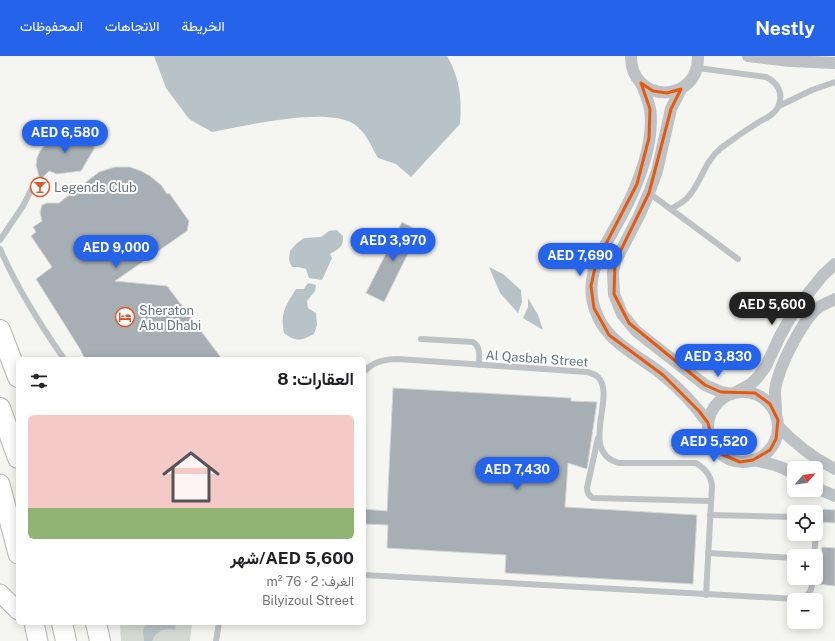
<!DOCTYPE html>
<html lang="ar">
<meta charset="utf-8">
<style>
body{margin:0;font-family:"Public Sans",Vazirmatn,sans-serif;background:#f2f2f2;color:#202124;direction:rtl;height:100vh;display:flex;flex-direction:column;font-size:15px;white-space:nowrap}
*{box-sizing:border-box;margin:0}
p{font-size:13px;color:#757577}
.icon{flex:none;width:22px;height:22px;fill:none;stroke:currentColor;stroke-width:2;stroke-linecap:round;stroke-linejoin:round}
.map{position:relative;flex:1;overflow:hidden;direction:ltr}
.sheet{position:absolute;left:16px;top:301px;width:350px;height:268px;display:flex;flex-direction:column;background:#fff;border-radius:6px;box-shadow:0 2px 10px #0003;direction:rtl}
.sheet>*{flex:none}
.needle{width:26px;rotate:62deg}
.buttons{position:absolute;left:787px;top:405px;display:grid;gap:8px}
.buttons a{display:grid;place-items:center;width:36px;height:36px;border-radius:6px;background:#fff;box-shadow:0 2px 10px #0003;font-size:20px}
.price{position:absolute;translate:-50% -34px;padding:0 9px;border-radius:14px;background:#2563eb;color:#fff;font-size:13px;line-height:26px;filter:drop-shadow(0 1px 2px #0008)}
.price::after{content:'';position:absolute;left:50%;top:24px;width:12px;height:9px;margin-left:-6px;background:inherit;clip-path:polygon(0 0,100% 0,50% 100%)}
.price.active{background:#222;color:#fff}
ul{padding:0;list-style:none}
li{display:grid;align-content:center;gap:8px;height:212px;padding:0 12px}
li+li{border-top:1px solid #e0e0e0}
li span{display:grid;place-items:center;height:124px;border-radius:6px;color:#555}
li>.icon{margin-inline-start:auto}
span .icon{width:72px;height:72px;fill:#fffc;stroke-width:1}
li b{font-size:17px}
h2{display:flex;justify-content:space-between;align-items:center;height:48px;padding:0 12px;font-size:17px}
header{display:flex;align-items:center;gap:24px;box-sizing:border-box;height:56px;padding:0 20px;background:#2563eb;color:#fff}
header strong{font-size:19px}
nav{display:flex;gap:22px;margin-inline-start:auto;font-size:14px}
.map>svg:first-child{display:block}
</style>
<header>
<strong>Nestly</strong>
<nav><a>الخريطة</a><a>الاتجاهات</a><a>المحفوظات</a></nav>
</header>
<div class="map">
<svg width="835" height="585" viewBox="0 0 835 585">
<rect width="100%" height="100%" fill="#f5f5f1"/>
<!-- green -->
<polygon fill="#d4dad1" points="120,567 192,567 190,585 121,585"/>
<!-- water -->
<g fill="#b8c3c8">
<path d="M154 0H447C460 22 462 43 460 68L411 121 396 108 378 102C371 90 366 76 354 68 327 50 244 70 212 76L189 63 166 32Z"/>
<path d="M337 174 343 180C343 192 340 192 330 198L332 202 322 224 309 222 306 213 298 211H292L289 204 290 195 296 188 304 182 321 181 329 175Z"/>
<polygon points="489,211 503,218 521,234 522,246 518,257 500,237"/>
<path d="M308 227 316 229 315 235 307 245 308 252 316 257 317 269 314 278C301 285 296 286 284 277 280 257 286 249 296 233H304Z"/>
<polygon points="528,242 538,259 543,274 523,262 528,251"/>
<path d="M146 567H176L175 574C165 571 156 575 152 585H144L143 574Z"/>
</g>
<!-- building -->
<g fill="#a7afb4" stroke="#d6d6d4">
<polygon points="74,74 81,75 88,77 94,86 94,93 81,115 57,118 49,115 40,124 36,109 37,102 40,95 46,88 53,83 62,78"/>
<polygon points="115,111 130,111 141,115 150,120 161,129 167,138 169,137 189,165 187,175 115,225 167,230 222,303 85,303 80,293 36,223 52,211 31,180 36,176 33,171 42,165 40,156 42,149 47,147 59,147 99,116"/>
<polygon points="402,166 419,175 384,246 366,237"/>
<polygon points="393,332 571,342 571,345 597,346 587,413 568,407 565,451 697,459 693,528 505,517 506,499 387,492 388,469 364,468 364,453 387,455"/>
<polygon points="820,453 835,454 835,467 819,466"/>
<polygon points="822,491 835,492 835,530 818,528"/>
</g>
<g fill="none" stroke-linecap="round" stroke-linejoin="round">
<defs>
<polyline id="secondary" points="0,537 18,555"/>
<g id="primary">
<polyline points="0,428 18,498"/>
<polyline points="34,567 38,585"/>
</g>
<g id="trunk">
<polyline points="0,274 18,321"/>
<polyline points="0,352 18,402"/>
<polyline points="62,567 66,585"/>
<polyline points="96,567 100,585"/>
</g>
</defs>
<!-- secondary casing -->
<use href="#secondary" stroke="#b2b7bc" stroke-width="19"/>
<!-- primary casing -->
<use href="#primary" stroke="#b1b6b9" stroke-width="21"/>
<!-- trunk casing -->
<use href="#trunk" stroke="#b3b6b9" stroke-width="22"/>
<!-- service -->
<g stroke="#bec2c5" stroke-width="6">
<polyline points="779,50 812,34 835,26"/>
<polyline points="649,137 738,203"/>
<path d="M671 153C677 149 684 146 688 141 702 126 703 107 721 92 733 83 746 74 759 66 766 62 774 59 778 51 784 38 778 27 766 21L698 12"/>
<polyline points="0,184 23,150 32,132"/>
<path d="M0 193C17 232 39 267 64 303"/>
<path d="M421 283 473 286C481 291 479 300 479 309"/>
<path d="M364 316C372 306 385 303 398 303L587 316C591 317 595 318 598 321 617 340 578 396 619 407H696C705 413 711 419 712 430L706 539"/>
<path d="M598 382 587 432C587 437 589 440 593 442L711 445"/>
<polyline points="710,459 794,461"/>
<polyline points="708,497 794,502"/>
<polyline points="814,500 816,478"/>
<path d="M364 519 796 543C810 541 812 534 813 522"/>
<polyline points="216,585 219,567"/>
</g>
<!-- minor -->
<g stroke="#bec2c5" stroke-width="12">
<path d="M631 0C630 48 699 49 698 0"/>
<polyline points="748,0 790,5 835,7"/>
<path d="M641 27C645 36 648 44 650 53 655 86 638 129 623 157 605 192 579 221 598 261 610 288 641 301 663 319 680 333 695 349 708 367"/>
<polyline points="681,33 671,53 657,115 649,137 639,160 615,206 613,217 614,238 622,258 636,275 705,329 721,336 731,338"/>
<polyline points="738,335 751,328 758,321 766,310 780,280 794,255 823,219 835,208"/>
<circle cx="743" cy="371" r="35"/>
<path d="M776 357C776 349 775 342 775 335 777 314 802 264 819 251 824 248 829 246 835 243"/>
<path d="M778 370C795 388 813 402 835 413"/>
<path d="M753 404C768 407 782 410 794 418"/>
<polyline points="816,432 835,440"/>
</g>
<!-- secondary -->
<use href="#secondary" stroke="#fff" stroke-width="17"/>
<!-- primary -->
<use href="#primary" stroke="#fff" stroke-width="19"/>
<!-- trunk -->
<use href="#trunk" stroke="#fff" stroke-width="20"/>
</g>
<!-- marked area -->
<path fill="none" stroke="#e8590c" stroke-width="3" stroke-linejoin="round" d="M641 27 653 35 667 37 681 33 671 53 649 137 615 206 614 238 629 267 705 329 721 336 755 337 770 348 778 364 776 383 770 394 753 404 740 406 721 398 713 387 708 367 699 355 663 319 609 279 594 252 591 230 596 207 637 128 649 82 650 53Z"/>
<!-- icons -->
<defs>
<symbol id="bar-ring" viewBox="-11 -11 22 22"><circle r="9.5" fill="#fff" stroke="#e25425" stroke-width="1.5"/><path d="M-6-5H6L.8 .8V4.5H3.5V6h-7V4.5H-.8V.8Z" fill="#e25425"/></symbol>
<symbol id="hotel-ring" viewBox="-11 -11 22 22"><circle r="9.5" fill="#fff" stroke="#e25425" stroke-width="1.5"/><path d="M-6-4.5h1.5V1H6V5H4.5V3h-9V5H-6ZM-4 0a1.8 1.8 0 1 1 3.6 0ZM.5 0V-2.5h3Q6-2.5 6 0Z" fill="#e25425"/></symbol>
</defs>
<g fill-rule="evenodd">
<use href="#bar-ring" x="29" y="120" width="22" height="22"/>
<use href="#hotel-ring" x="114" y="250" width="22" height="22"/>
</g>
<g text-anchor="middle" stroke-width="4" stroke-linejoin="round" paint-order="stroke">
<!-- poi labels -->
<g font-size="13" fill="#647482" stroke="#fff" text-anchor="start">
<text x="54" y="136">Legends Club</text>
<text x="139" y="259">Sheraton<tspan x="139" dy="15">Abu Dhabi</tspan></text>
</g>
<!-- street labels -->
<g font-size="13" fill="#647482" stroke="#fff">
<text transform="translate(537 302) rotate(4)" y="5">Al Qasbah Street</text>
</g>
</g>
</svg>
<div class="buttons">
<a><svg class="needle" viewBox="-14 -14 28 28"><path d="M0-13l5 13h-10z" fill="#e53935"/><path d="M0 13l5-13h-10z" fill="#757577"/></svg></a>
<a><svg class="icon" aria-label="locate" viewBox="0 0 24 24"><circle cx="12" cy="12" r="6"/><path d="M12 2v4M12 18v4M2 12h4M18 12h4"/></svg></a>
<a>+</a>
<a>−</a>
</div>
<b class="price" style="left:65px;top:98px">AED 6,580</b>
<b class="price" style="left:393px;top:206px">AED 3,970</b>
<b class="price" style="left:116px;top:213px">AED 9,000</b>
<b class="price" style="left:580px;top:221px">AED 7,690</b>
<b class="price active" style="left:772px;top:270px">AED 5,600</b>
<b class="price" style="left:718px;top:322px">AED 3,830</b>
<b class="price" style="left:714px;top:407px">AED 5,520</b>
<b class="price" style="left:517px;top:435px">AED 7,430</b>
<section class="sheet">
<h2>العقارات: 8<svg class="icon" aria-label="filters" viewBox="0 0 24 24"><path d="M4 7h16M4 17h16"/><circle cx="9" cy="7" r="2"/><circle cx="15" cy="17" r="2"/></svg></h2>
<ul>
<li><span style="background:linear-gradient(#f6c9c9 75%,#8fb573 0)"><svg class="icon" aria-label="home" viewBox="0 0 24 24"><path d="M3 11l9-7 9 7M6 9v11h12V9"/></svg></span><div><b>AED 5,600/شهر</b><p>الغرف: 2 · 76 m²</p><p>Bilyizoul Street</p></div></li>
</ul>
</section>
</div>
